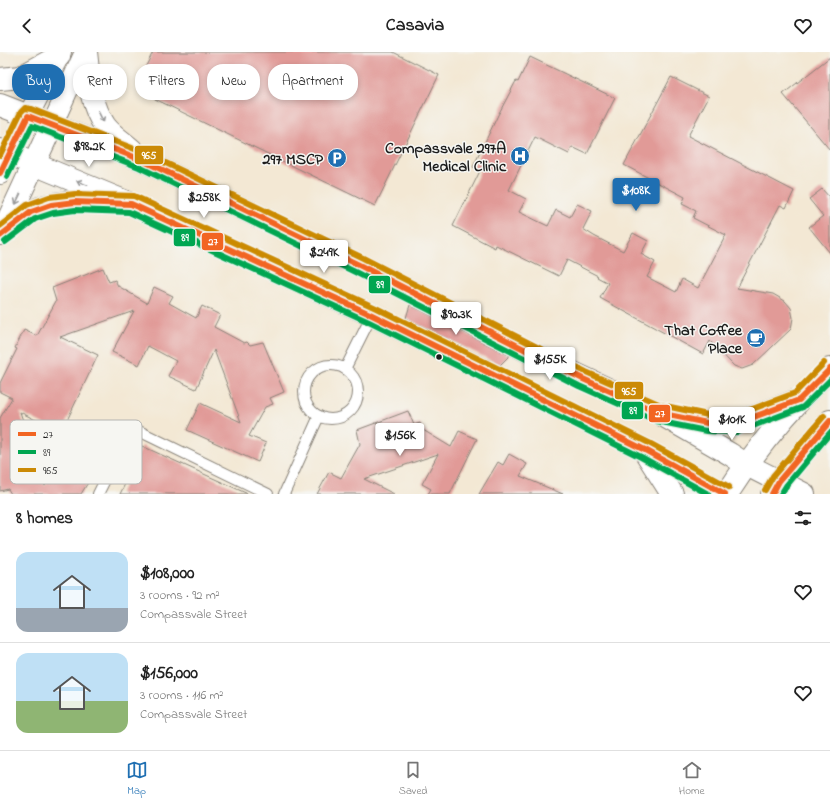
<!DOCTYPE html>
<meta charset="utf-8">
<style>
body{margin:0;font-family:"Indie Flower",sans-serif;background:#f2f2f2;color:#222;height:100vh;display:flex;flex-direction:column;font-size:15px;white-space:nowrap}
*{box-sizing:border-box;margin:0}
p{font-size:13px;color:#767676}
.icon{flex:none;width:22px;height:22px;fill:none;stroke:currentColor;stroke-width:2;stroke-linecap:round;stroke-linejoin:round}
.map{position:relative;height:442px;overflow:hidden}
.sheet{display:flex;flex-direction:column;background:#fff;flex:1}
.sheet>*{flex:none}
.banner{position:absolute;left:12px;top:12px;width:400px;height:36px;display:flex;gap:8px}
.price{position:absolute;translate:-50% -34px;padding:0 9px;border-radius:4px;background:#fff;color:#222;font-size:13px;line-height:26px;filter:drop-shadow(0 1px 2px #0008)}
.price::after{content:'';position:absolute;left:50%;top:24px;width:12px;height:9px;margin-left:-6px;background:inherit;clip-path:polygon(0 0,100% 0,50% 100%)}
.price.active{background:#1f6fb2;color:#fff}
ul{padding:0;list-style:none}
li{display:flex;align-items:center;gap:12px;height:100px;padding:0 16px}
li+li{border-top:1px solid #e0e0e0}
li span{display:grid;place-items:center;flex:none;width:112px;height:80px;border-radius:12px;color:#555}
li>.icon{margin-inline-start:auto}
span .icon{width:48px;height:48px;fill:#fffc;stroke-width:1}
li b{font-size:17px}
h2{display:flex;justify-content:space-between;align-items:center;height:48px;padding:0 16px;font-size:17px}
.chip{padding:0 14px;border-radius:16px;background:#fff;box-shadow:0 2px 6px #0003;font-size:14px;line-height:36px}
.chip.active{background:#1f6fb2;color:#fff}
header{display:flex;justify-content:space-between;align-items:center;height:52px;padding:0 16px;background:#fff;font-size:18px;font-weight:700}
.tabs{display:flex;justify-content:space-around;align-items:center;height:56px;border-top:1px solid #e0e0e0;background:#fff;font-size:11px;color:#767676}
.tabs a{display:grid;justify-items:center;gap:2px}
.tabs .active{color:#1f6fb2}
.map>svg:first-child{display:block}
</style>
<header><svg class="icon" aria-label="back" viewBox="0 0 24 24"><path d="M15 5l-7 7 7 7"/></svg>Casavia<svg class="icon" aria-label="heart" viewBox="0 0 24 24"><path d="M12 20l-8-8c-3-5 5-10 8-4 3-6 11-1 8 4z"/></svg></header>
<div class="map">
<svg width="830" height="442" viewBox="0 0 830 442">
<rect width="100%" height="100%" fill="#f6f6f2"/>
<filter id="ink" filterUnits="userSpaceOnUse"><feTurbulence type="fractalNoise" baseFrequency=".025" numOctaves="2"/><feDisplacementMap in="SourceGraphic" scale="8" xChannelSelector="R" yChannelSelector="G"/><feConvolveMatrix kernelMatrix="1 2 1 2 8 2 1 2 1" color-interpolation-filters="sRGB"/></filter>
<filter id="wash" filterUnits="userSpaceOnUse"><feTurbulence type="fractalNoise" baseFrequency=".012" numOctaves="4" result="noise"/><feDisplacementMap in="SourceGraphic" scale="16" xChannelSelector="R" yChannelSelector="G"/><feGaussianBlur stdDeviation="0.9" result="paint"/><feColorMatrix in="noise" values="0 0 0 0 0 0 0 0 0 0 0 0 0 0 0 0 0 1.4 0 .05"/><feComposite in="paint" operator="in"/></filter>
<g filter="url(#wash)">
<rect width="100%" height="100%" fill="#f3e8d4"/>
<g id="blocks">
<!-- building -->
<g fill="#e19a97">
<polygon points="153,0 393,0 439,23 375,154 155,47 145,36 142,26 145,16"/>
<polygon points="530,5 615,46 587,102 572,95 569,102 535,85 509,138 526,147 519,160 548,174 556,158 570,165 577,152 592,159 583,177 594,184 623,199 633,181 648,189 641,202 655,210 647,225 676,240 682,227 698,236 726,183 693,166 696,159 682,152 685,145 624,113 671,25 709,44 688,84 794,139 786,156 780,153 737,236 773,242 785,249 791,256 793,266 791,277 753,313 742,317 734,314 710,289 703,302 600,246 608,231 597,225 598,224 567,208 559,224 496,193 495,196 453,174 480,119 473,115 498,63 516,29 518,30"/>
<polygon points="830,5 830,98 783,42"/>
<polygon points="822,137 830,146 830,201 809,175 823,164 809,147"/>
<polygon points="103,216 109,230 115,228 118,234 147,251 154,235 173,244 169,251 196,266 202,254 220,263 214,275 244,291 247,290 250,293 263,290 284,340 270,346 273,352 265,355 249,384 266,391 258,410 187,378 200,351 241,370 214,298 196,337 168,324 176,309 148,294 139,313 112,300 134,259 60,285 98,303 61,381 20,360 45,434 64,395 91,409 83,425 89,429 81,442 11,442 8,437 0,439 0,366 12,346 0,340 0,331 17,297 15,296 24,278 37,284 56,249 52,236"/>
<polygon points="410,253 508,303 508,305 500,313 406,266"/>
<polygon points="408,359 414,373 420,371 423,378 451,395 459,379 477,387 450,442 428,442 431,437 422,432 438,402 364,427 394,442 317,442 329,420 341,426 360,392 357,378"/>
<polygon points="142,394 248,442 120,442 127,428 130,428 135,425 135,421 132,416"/>
<polygon points="509,402 527,412 520,424 563,442 479,442 498,410 503,413"/>
</g>
</g>
</g>
<g filter="url(#ink)">
<use href="#blocks" fill-opacity="0" stroke="#888278" stroke-width="1"/>
<g fill="none" stroke-linecap="round" stroke-linejoin="round">
<defs>
<g id="lane">
<circle cx="331" cy="340" r="27"/>
<polyline points="345,317 372,263"/>
<polyline points="112,415 129,422"/>
<path d="M98 442 125 388C130 381 133 379 141 380L268 442"/>
<polyline points="284,442 319,364"/>
</g>
<g id="street">
<polyline points="28,64 61,0"/>
<polyline points="52,73 85,0"/>
</g>
<g id="secondary">
<path d="M86 0C89 26 90 52 105 74 112 83 124 91 133 99"/>
<polyline points="0,27 21,25 59,4"/>
<polyline points="0,53 142,108 359,213 531,301 659,361 730,402 745,412 804,442"/>
<polyline points="0,98 131,152 372,263 645,398 725,442"/>
<polyline points="0,121 28,64"/>
<polyline points="3,179 52,73"/>
<path d="M1 182C11 175 20 165 31 160 57 146 88 150 116 151"/>
<polyline points="678,365 707,371 735,372 795,349"/>
<polyline points="646,401 672,442"/>
<path d="M727 442C756 396 791 355 830 317"/>
<polyline points="772,442 779,429 830,369"/>
</g>
</defs>
<!-- lane casing -->
<use href="#lane" stroke="#888278" stroke-width="12"/>
<!-- street casing -->
<use href="#street" stroke="#888278" stroke-width="22"/>
<!-- secondary casing -->
<use href="#secondary" stroke="#888278" stroke-width="24"/>
<!-- lane -->
<use href="#lane" stroke="#fff" stroke-width="10"/>
<!-- street -->
<use href="#street" stroke="#fff" stroke-width="20"/>
<!-- secondary -->
<use href="#secondary" stroke="#fff" stroke-width="22"/>
<defs>
<g id="bus-1">
<polyline points="0,121 28,64 142,108 359,213 583,327 659,361 707,371 735,372 799,348 830,317"/>
<polyline points="0,184 31,160 51,153 75,150 131,152 372,263 645,398 725,442"/>
<polyline points="772,442 779,429 830,369"/>
</g>
<g id="bus-2">
<polyline points="7,125 32,74 139,115 355,220 579,334 657,369 706,379 737,380 803,355 830,328"/>
<polyline points="5,190 35,167 53,161 75,158 129,160 369,270 641,405 708,442"/>
<polyline points="781,442 786,434 830,381"/>
</g>
<g id="bus-3">
<polyline points="0,103 21,60 25,56 31,57 145,101 363,206 586,320 661,353 708,363 734,364 795,341 824,311"/>
<polyline points="0,174 27,153 49,145 75,142 134,144 376,256 649,391 729,435"/>
<polyline points="765,438 773,424 824,364"/>
</g>
</defs>
<!-- bus-1 casing -->
<use href="#bus-1" stroke="#f6f6f2" stroke-width="9"/>
<!-- bus-2 casing -->
<use href="#bus-2" stroke="#f6f6f2" stroke-width="9"/>
<!-- bus-3 casing -->
<use href="#bus-3" stroke="#f6f6f2" stroke-width="9"/>
<!-- bus-1 -->
<use href="#bus-1" stroke="#f26522" stroke-width="6"/>
<!-- bus-2 -->
<use href="#bus-2" stroke="#00a651" stroke-width="6"/>
<!-- bus-3 -->
<use href="#bus-3" stroke="#cb8a06" stroke-width="6"/>
</g>
<!-- one-way arrows -->
<defs><path id="oneway-shaft" d="M-6 0H5M1.5-3L5.5 0L1.5 3" fill="none" stroke-width="1.6" stroke-linecap="round" stroke-linejoin="round"/></defs>
<g stroke="#999">
<use href="#oneway-shaft" transform="translate(101 65) rotate(63)"/>
<use href="#oneway-shaft" transform="translate(82 131) rotate(-158)"/>
<use href="#oneway-shaft" transform="translate(18 147) rotate(115)"/>
</g>
</g>
<!-- icons -->
<defs>
<symbol id="hospital-disc" viewBox="-11 -11 22 22"><circle r="9.5" fill="#1f6fb2" stroke="#f6f6f2"/><path d="M-5-5h3v3.5h4V-5h3V5h-3V1.5h-4V5h-3Z" fill="#fff"/></symbol>
<symbol id="parking-disc" viewBox="-11 -11 22 22"><circle r="9.5" fill="#1f6fb2" stroke="#f6f6f2"/><path d="M-3.5-5.5H1a3.5 3.5 0 0 1 0 7H-1V5.5H-3.5ZM-1-3.4V-.6H.8a1.4 1.4 0 0 0 0-2.8Z" fill="#fff"/></symbol>
<symbol id="cafe-disc" viewBox="-11 -11 22 22"><circle r="9.5" fill="#1f6fb2" stroke="#f6f6f2"/><path d="M-5.5-4.5H6V0H3Q3 3.5 0 3.5H-2.5Q-5.5 3.5-5.5 0ZM3-3.2v2h1.7v-2ZM-6 4.5H4V6H-6Z" fill="#fff"/></symbol>
</defs>
<g fill-rule="evenodd">
<use href="#hospital-disc" x="509" y="93" width="22" height="22"/>
<use href="#parking-disc" x="326" y="95" width="22" height="22"/>
<use href="#cafe-disc" x="745" y="275" width="22" height="22"/>
</g>
<!-- markers -->
<circle fill="#1c1c1c" stroke="#f6f6f2" stroke-width="1.5" cx="439" cy="305" r="3.5"/>
<g text-anchor="middle" stroke-width="3" stroke-linejoin="round" paint-order="stroke">
<!-- poi labels -->
<g font-size="16" font-weight="bold" fill="#1c1c1c" stroke="#f6f6f2" text-anchor="end">
<text x="506" y="101">Compassvale 297A<tspan x="506" dy="18">Medical Clinic</tspan></text>
<text x="323" y="112">297 MSCP</text>
<text x="742" y="283">That Coffee<tspan x="742" dy="18">Place</tspan></text>
</g>
</g>
<!-- legend -->
<rect x="10" y="368" width="132" height="64" rx="6" fill="#f6f6f2" stroke="#b5b5b2" stroke-width="1"/>
<rect x="18" y="380" width="18" height="4" fill="#f26522"/>
<rect x="18" y="398" width="18" height="4" fill="#00a651"/>
<rect x="18" y="416" width="18" height="4" fill="#cb8a06"/>
<g font-size="11" fill="#1c1c1c">
<text x="43" y="386">27</text>
<text x="43" y="404">89</text>
<text x="43" y="422">965</text>
</g>
<g stroke="#f6f6f2" stroke-width="1.5">
<rect x="134" y="93" width="30" height="20" rx="4" fill="#cb8a06"/>
<rect x="173" y="176" width="23" height="19" rx="4" fill="#00a651"/>
<rect x="201" y="180" width="23" height="19" rx="4" fill="#f26522"/>
<rect x="368" y="223" width="23" height="19" rx="4" fill="#00a651"/>
<rect x="614" y="329" width="30" height="19" rx="4" fill="#cb8a06"/>
<rect x="621" y="349" width="23" height="19" rx="4" fill="#00a651"/>
<rect x="648" y="352" width="23" height="19" rx="4" fill="#f26522"/>
</g>
<g font-size="11" text-anchor="middle" font-weight="bold" fill="#fff">
<text x="149" y="107">965</text>
<text x="185" y="189">89</text>
<text x="213" y="193">27</text>
<text x="380" y="236">89</text>
<text x="629" y="343">965</text>
<text x="633" y="362">89</text>
<text x="660" y="365">27</text>
</g>
</svg>
<b class="price" style="left:89px;top:116px">$98.2K</b>
<b class="price active" style="left:636px;top:160px">$108K</b>
<b class="price" style="left:204px;top:167px">$258K</b>
<b class="price" style="left:324px;top:222px">$249K</b>
<b class="price" style="left:456px;top:284px">$90.3K</b>
<b class="price" style="left:550px;top:329px">$155K</b>
<b class="price" style="left:732px;top:389px">$101K</b>
<b class="price" style="left:400px;top:405px">$156K</b>
<div class="banner">
<a class="chip active">Buy</a>
<a class="chip">Rent</a>
<a class="chip">Filters</a>
<a class="chip">New</a>
<a class="chip">Apartment</a>
</div>
</div>
<section class="sheet">
<h2>8 homes<svg class="icon" aria-label="filters" viewBox="0 0 24 24"><path d="M4 7h16M4 17h16"/><circle cx="9" cy="7" r="2"/><circle cx="15" cy="17" r="2"/></svg></h2>
<ul>
<li><span style="background:linear-gradient(#bfe0f5 70%,#9aa5b1 0)"><svg class="icon" aria-label="home" viewBox="0 0 24 24"><path d="M3 11l9-7 9 7M6 9v11h12V9"/></svg></span><div><b>$108,000</b><p>3 rooms · 92 m²</p><p>Compassvale Street</p></div><svg class="icon" aria-label="heart" viewBox="0 0 24 24"><path d="M12 20l-8-8c-3-5 5-10 8-4 3-6 11-1 8 4z"/></svg></li>
<li><span style="background:linear-gradient(#bfe0f5 60%,#8fb573 0)"><svg class="icon" aria-label="home" viewBox="0 0 24 24"><path d="M3 11l9-7 9 7M6 9v11h12V9"/></svg></span><div><b>$156,000</b><p>3 rooms · 116 m²</p><p>Compassvale Street</p></div><svg class="icon" aria-label="heart" viewBox="0 0 24 24"><path d="M12 20l-8-8c-3-5 5-10 8-4 3-6 11-1 8 4z"/></svg></li>
</ul>
</section>
<nav class="tabs">
<a class="active"><svg class="icon" aria-label="map" viewBox="0 0 24 24"><path d="M3 6l6-2 6 2 6-2v14l-6 2-6-2-6 2zM9 4v14M15 6v14"/></svg>Map</a>
<a><svg class="icon" aria-label="saved" viewBox="0 0 24 24"><path d="M7 4h10v16l-5-4-5 4z"/></svg>Saved</a>
<a><svg class="icon" aria-label="home" viewBox="0 0 24 24"><path d="M3 11l9-7 9 7M6 9v11h12V9"/></svg>Home</a>
</nav>
